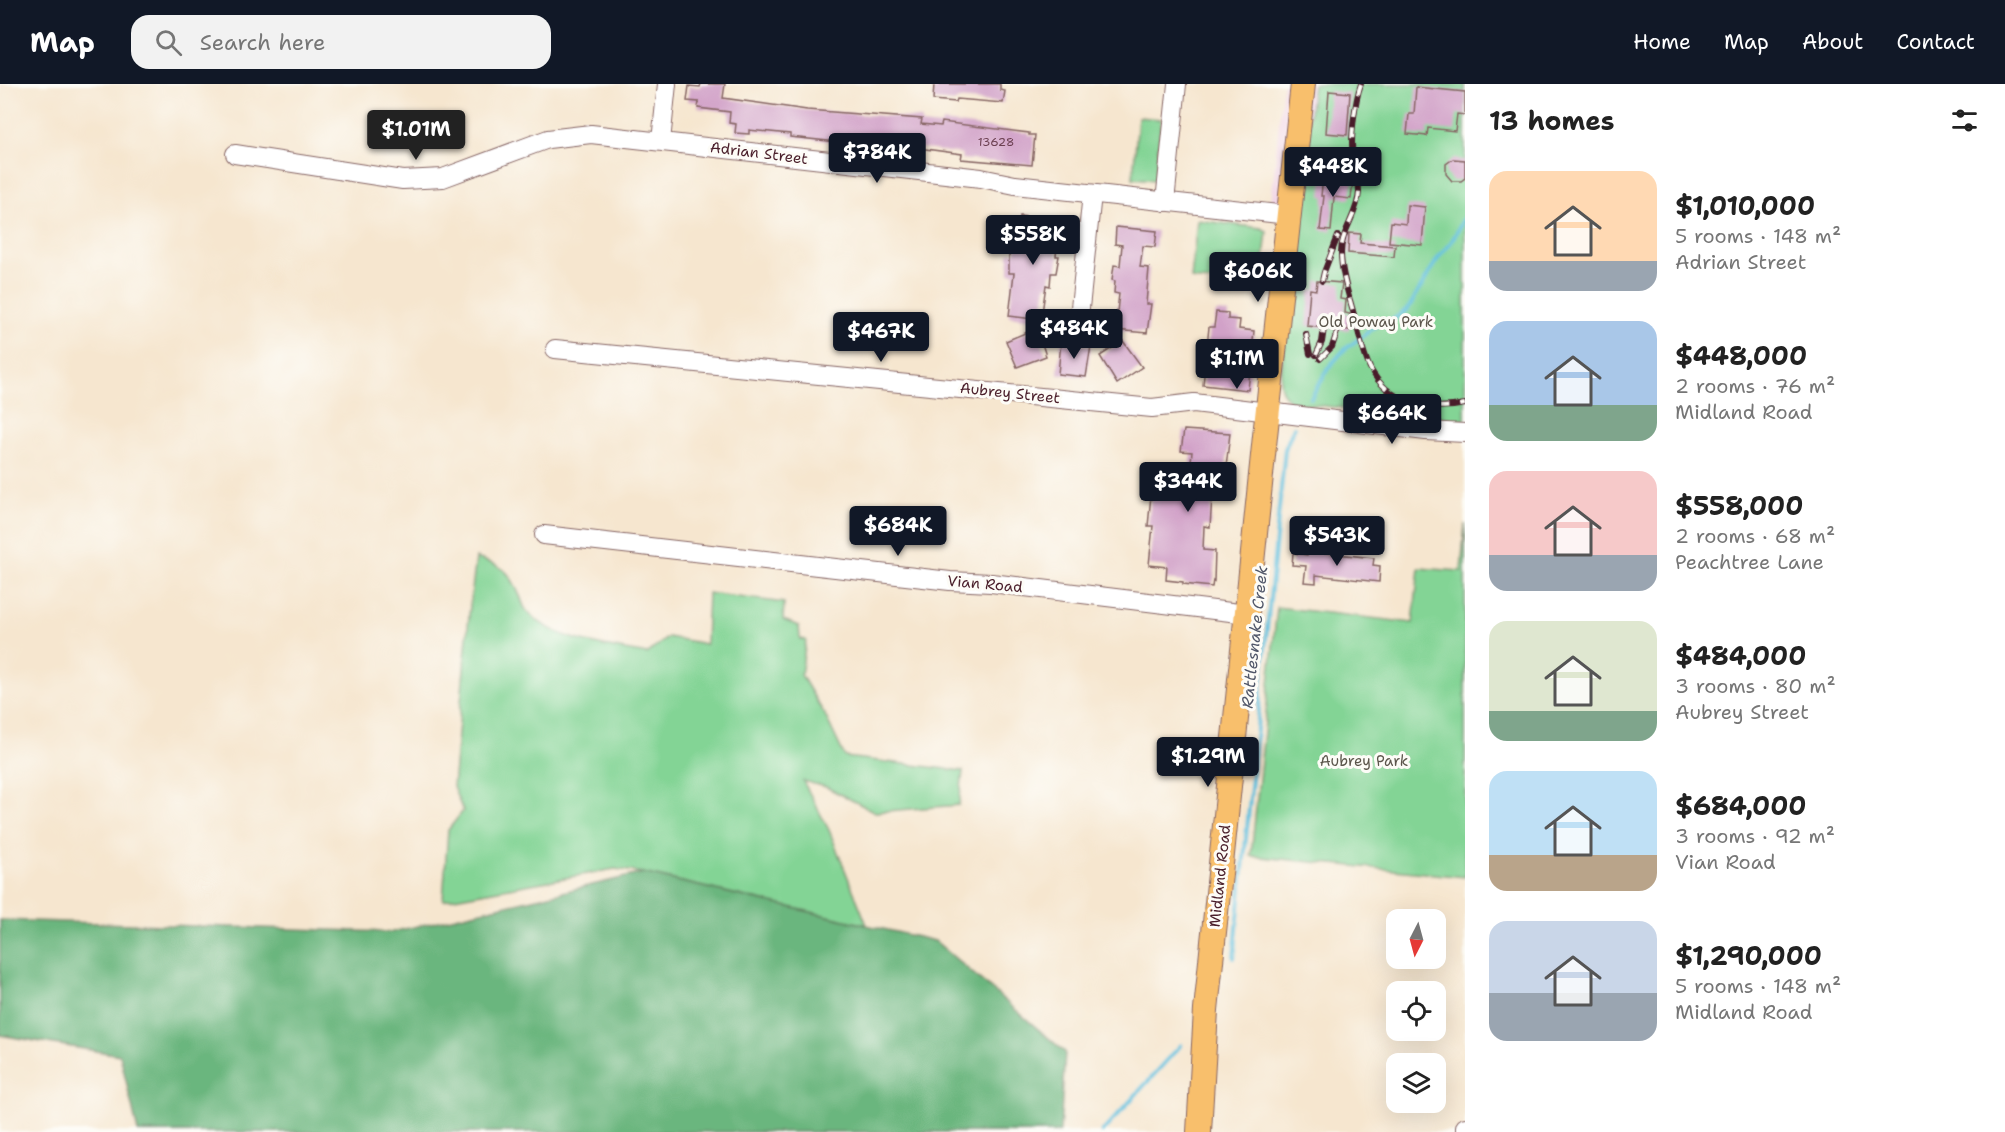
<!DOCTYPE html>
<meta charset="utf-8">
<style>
body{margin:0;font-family:"Shantell Sans",sans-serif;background:#f2f2f2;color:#222;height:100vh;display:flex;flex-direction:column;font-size:22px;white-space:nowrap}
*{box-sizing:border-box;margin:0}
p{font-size:20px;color:#767676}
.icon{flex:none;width:33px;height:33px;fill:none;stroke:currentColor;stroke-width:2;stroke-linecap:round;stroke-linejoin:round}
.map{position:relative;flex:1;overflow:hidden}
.side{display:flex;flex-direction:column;background:#fff;width:540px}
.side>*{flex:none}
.needle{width:39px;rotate:186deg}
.fabs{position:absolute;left:1386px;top:825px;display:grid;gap:12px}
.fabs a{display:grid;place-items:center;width:60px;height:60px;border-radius:12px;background:#fff;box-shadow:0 6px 24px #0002;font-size:30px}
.price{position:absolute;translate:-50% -51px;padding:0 14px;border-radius:6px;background:#111827;color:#fff;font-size:20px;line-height:39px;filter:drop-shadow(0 2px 3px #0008)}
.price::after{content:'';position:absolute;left:50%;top:36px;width:18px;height:14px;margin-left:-9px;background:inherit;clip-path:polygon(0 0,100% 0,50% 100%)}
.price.current{background:#222;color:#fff}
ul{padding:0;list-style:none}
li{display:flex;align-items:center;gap:18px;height:150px;padding:0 24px}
li span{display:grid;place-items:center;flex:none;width:168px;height:120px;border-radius:18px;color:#555}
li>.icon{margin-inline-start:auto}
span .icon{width:72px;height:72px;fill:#fffc;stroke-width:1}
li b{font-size:26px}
h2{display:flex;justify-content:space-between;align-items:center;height:72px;padding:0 24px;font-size:26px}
header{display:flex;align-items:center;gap:36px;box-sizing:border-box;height:84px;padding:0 30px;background:#111827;color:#fff}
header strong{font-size:28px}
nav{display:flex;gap:33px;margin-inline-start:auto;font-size:21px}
.search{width:420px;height:54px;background:#f2f2f2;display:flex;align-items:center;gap:15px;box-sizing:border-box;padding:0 21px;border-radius:18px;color:#767676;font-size:22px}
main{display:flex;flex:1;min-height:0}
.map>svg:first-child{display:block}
</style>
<header>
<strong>Map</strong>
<div class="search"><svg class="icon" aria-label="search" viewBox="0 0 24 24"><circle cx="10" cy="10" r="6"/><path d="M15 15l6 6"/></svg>Search here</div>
<nav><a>Home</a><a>Map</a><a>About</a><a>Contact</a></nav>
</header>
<main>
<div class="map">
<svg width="1465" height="1048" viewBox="0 0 1465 1048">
<rect width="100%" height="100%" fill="#fdfcf7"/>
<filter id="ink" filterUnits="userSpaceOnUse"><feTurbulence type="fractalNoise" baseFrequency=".0167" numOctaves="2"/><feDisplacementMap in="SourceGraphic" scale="12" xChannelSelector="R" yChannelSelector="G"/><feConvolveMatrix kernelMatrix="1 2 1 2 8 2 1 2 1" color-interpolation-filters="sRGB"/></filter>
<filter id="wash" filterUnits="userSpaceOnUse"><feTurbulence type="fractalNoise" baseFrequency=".008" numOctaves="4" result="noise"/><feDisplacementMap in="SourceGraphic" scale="24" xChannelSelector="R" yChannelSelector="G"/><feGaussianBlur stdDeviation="1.35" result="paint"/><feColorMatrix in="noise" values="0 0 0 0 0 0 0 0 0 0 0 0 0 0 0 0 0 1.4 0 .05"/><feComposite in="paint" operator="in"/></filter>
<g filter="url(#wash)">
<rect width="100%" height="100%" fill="#f6e6cf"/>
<!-- built -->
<polygon fill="#f0d0e5" points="1283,0 1325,0 1311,124 1271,120"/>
<!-- green -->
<g fill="#83d495" stroke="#667a60" stroke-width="1.5">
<path d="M1313 0H1465V336L1293 319C1285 314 1282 309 1280 299Z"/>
<polygon points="1138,33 1161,35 1155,96 1133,94"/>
<polygon points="1197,136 1261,144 1267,147 1261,203 1191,195"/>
<polygon points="1465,440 1465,793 1251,772 1277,523 1413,539 1419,484 1461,487"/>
<path d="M476 474C502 482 509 485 519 510 522 515 523 523 527 527 553 557 610 563 647 570L668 553 706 560 708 509 784 519 783 536 799 542 800 555 806 556 801 591 825 631 845 673 963 687 959 721 875 728 826 703 803 697 829 746 867 841 643 789 615 785 443 816 448 746 463 727 453 703 470 521Z"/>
</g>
<!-- forest -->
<polygon fill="#6ab67e" stroke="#5a6a54" stroke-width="1.5" points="643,789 935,857 1065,968 1060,1048 138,1048 120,971 0,951 0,836 392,848"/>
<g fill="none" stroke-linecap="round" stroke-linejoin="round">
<!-- stream -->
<g stroke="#5fbfdd" stroke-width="4">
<polyline points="1311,314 1329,283 1345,265 1379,240 1394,235 1408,225 1440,171 1452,157 1465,132"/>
<polyline points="1234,874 1285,365 1294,343"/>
<polyline points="1102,1048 1181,961"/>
</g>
</g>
<g id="blocks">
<!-- building -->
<g fill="#d1a1c8">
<polygon points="701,0 725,0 723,14 807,26 922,35 921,40 941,42 942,38 1029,49 1029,51 1035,51 1032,81 961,75 962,70 896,61 895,66 890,66 876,65 876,62 790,53 790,50 749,46 749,50 735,49 736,40 729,39 730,28 698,24 699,18 687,17 689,2 700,3"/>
<polygon points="934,0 1000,0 1000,6 1005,7 1003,19 957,15 956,18 933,16"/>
<polygon points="1416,3 1465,8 1465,31 1457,30 1455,47 1428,44 1427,52 1407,50 1409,30 1414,30"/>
<polygon points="1329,7 1350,9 1347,51 1326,49"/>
<polygon points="1453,75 1465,76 1465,94 1461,97 1452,97 1446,90 1446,80"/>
<polygon points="1323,93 1353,96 1351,115 1334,113 1331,147 1320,146 1324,112 1321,112"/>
<polygon points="1407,121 1425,123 1422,161 1389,158 1391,138 1406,140"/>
<polygon points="1020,132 1060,137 1056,172 1059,172 1056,189 1051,189 1050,202 1046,201 1041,236 1009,232 1014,189 1009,189 1009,168 1016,168"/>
<polygon points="1116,143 1157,147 1155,163 1143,162 1140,183 1149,184 1146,220 1151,220 1147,249 1115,246 1119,210 1114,209 1115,197 1112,196 1114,181 1120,182 1122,161 1115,160"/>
<polygon points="1349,149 1361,150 1360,159 1395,162 1394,173 1348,169"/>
<polygon points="1317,197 1342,199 1340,215 1346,216 1345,229 1350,230 1349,246 1307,242 1310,205 1316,206"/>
<polygon points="1216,228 1228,229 1228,235 1240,236 1239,245 1254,247 1248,306 1203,301 1209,243 1214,243"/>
<polygon points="1037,244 1046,272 1017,283 1006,257"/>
<polygon points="1123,257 1142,283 1117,300 1100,272"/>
<polygon points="1061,258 1091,262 1086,293 1058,290"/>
<polygon points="1184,346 1230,349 1225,392 1209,391 1207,412 1212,413 1210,443 1204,442 1203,466 1215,467 1214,497 1213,496 1212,503 1183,500 1183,498 1166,496 1167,483 1149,481 1153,442 1148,442 1152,401 1188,405 1192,368 1181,367"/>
<polygon points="1308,467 1374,474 1373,481 1380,482 1379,498 1316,491 1316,499 1304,498 1306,482 1292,481 1293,469 1307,471"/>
</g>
</g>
</g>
<g filter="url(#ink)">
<use href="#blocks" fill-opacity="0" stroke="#866564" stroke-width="1.5"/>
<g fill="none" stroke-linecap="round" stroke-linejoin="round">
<defs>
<g id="minor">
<polyline points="661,57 667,0"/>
<polyline points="235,70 403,96 443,94 548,55 591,50 981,94 1015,101 1288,131"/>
<polyline points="1165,118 1177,0"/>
<polyline points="1080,224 1092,110"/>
<polyline points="555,265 1152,324 1194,319 1426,347 1465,349"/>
<polyline points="544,451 950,497 991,499 1247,530"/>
<polyline points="1465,1048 1465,1043"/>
</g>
<polyline id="major" points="1199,1048 1206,926 1265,352 1303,0"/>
</defs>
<!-- minor casing -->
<use href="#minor" stroke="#866564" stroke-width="20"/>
<!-- major casing -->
<use href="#major" stroke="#866564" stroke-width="26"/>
<!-- minor -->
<use href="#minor" stroke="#fff" stroke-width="18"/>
<!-- major -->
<use href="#major" stroke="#f8bf6c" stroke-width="24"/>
<defs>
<g id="rail">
<path d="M1361 0C1355 16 1350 56 1353 72 1354 85 1359 96 1359 108 1358 130 1341 147 1341 169 1341 188 1348 209 1353 227 1358 246 1362 267 1370 284 1388 319 1429 328 1465 320"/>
<polyline points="1322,197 1324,188 1338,152"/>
<polyline points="1306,250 1310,270"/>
<polyline points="1316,271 1322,258 1324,244"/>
<polyline points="1320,275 1332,263 1338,245"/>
</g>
</defs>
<!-- rail casing -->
<use href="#rail" stroke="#4a1f2b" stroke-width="6"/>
<!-- rail -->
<use href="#rail" stroke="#fdfcf7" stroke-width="4" stroke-dasharray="11" stroke-linecap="butt"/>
</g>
</g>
<g text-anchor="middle" stroke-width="6" stroke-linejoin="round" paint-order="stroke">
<!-- number labels -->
<g font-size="12" fill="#6c4052">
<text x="996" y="62">13628</text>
</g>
<!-- street labels -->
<g font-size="15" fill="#4a1f2b" stroke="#fdfcf7">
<text transform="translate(759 69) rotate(7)" y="5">Adrian Street</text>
<text transform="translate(1010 309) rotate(6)" y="5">Aubrey Street</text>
<text transform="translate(985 500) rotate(5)" y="5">Vian Road</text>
<text transform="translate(1220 792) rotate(-84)" y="5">Midland Road</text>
</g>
<!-- park labels -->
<g font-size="15" fill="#5b554b" stroke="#fdfcf7">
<text x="1376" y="243">Old Poway Park</text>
<text x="1364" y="682">Aubrey Park</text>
</g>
<!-- water labels -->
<g font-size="16" font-style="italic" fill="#515769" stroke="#fdfcf7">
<text transform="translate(1254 553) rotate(-84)" y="6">Rattlesnake Creek</text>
</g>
</g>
</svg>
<div class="fabs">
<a><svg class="needle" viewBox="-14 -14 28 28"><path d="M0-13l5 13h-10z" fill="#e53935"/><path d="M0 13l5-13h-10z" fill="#767676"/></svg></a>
<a><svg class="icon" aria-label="locate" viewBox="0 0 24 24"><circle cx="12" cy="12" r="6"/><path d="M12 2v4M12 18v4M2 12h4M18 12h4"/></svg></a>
<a><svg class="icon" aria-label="layers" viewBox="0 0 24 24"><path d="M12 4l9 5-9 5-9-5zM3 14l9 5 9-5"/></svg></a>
</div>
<b class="price current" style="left:416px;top:77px">$1.01M</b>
<b class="price" style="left:877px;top:100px">$784K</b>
<b class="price" style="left:1333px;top:114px">$448K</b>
<b class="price" style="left:1033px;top:182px">$558K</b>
<b class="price" style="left:1258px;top:219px">$606K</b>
<b class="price" style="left:1074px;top:276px">$484K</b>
<b class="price" style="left:881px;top:279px">$467K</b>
<b class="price" style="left:1237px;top:306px">$1.1M</b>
<b class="price" style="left:1392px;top:361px">$664K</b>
<b class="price" style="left:1188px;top:429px">$344K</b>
<b class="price" style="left:898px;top:473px">$684K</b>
<b class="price" style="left:1337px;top:483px">$543K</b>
<b class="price" style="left:1208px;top:704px">$1.29M</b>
</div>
<section class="side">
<h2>13 homes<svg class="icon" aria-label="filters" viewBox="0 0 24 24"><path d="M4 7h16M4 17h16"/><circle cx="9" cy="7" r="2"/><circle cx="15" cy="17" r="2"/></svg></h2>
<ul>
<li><span style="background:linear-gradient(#ffd9b3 75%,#9aa5b1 0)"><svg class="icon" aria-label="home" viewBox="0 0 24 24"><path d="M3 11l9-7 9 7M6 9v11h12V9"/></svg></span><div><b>$1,010,000</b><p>5 rooms · 148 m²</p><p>Adrian Street</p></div></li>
<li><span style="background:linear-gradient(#a9c7e8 70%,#7fa58c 0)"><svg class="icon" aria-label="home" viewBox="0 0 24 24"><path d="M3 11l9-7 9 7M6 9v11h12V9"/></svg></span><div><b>$448,000</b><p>2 rooms · 76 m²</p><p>Midland Road</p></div></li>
<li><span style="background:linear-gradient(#f6c9c9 70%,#9aa5b1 0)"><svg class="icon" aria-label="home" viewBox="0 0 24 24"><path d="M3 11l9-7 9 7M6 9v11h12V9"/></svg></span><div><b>$558,000</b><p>2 rooms · 68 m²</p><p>Peachtree Lane</p></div></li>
<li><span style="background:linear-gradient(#dfe7d0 75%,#7fa58c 0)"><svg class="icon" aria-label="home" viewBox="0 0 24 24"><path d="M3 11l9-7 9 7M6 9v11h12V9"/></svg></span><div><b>$484,000</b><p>3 rooms · 80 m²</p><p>Aubrey Street</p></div></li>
<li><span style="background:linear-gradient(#bfe0f5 70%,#b9a48a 0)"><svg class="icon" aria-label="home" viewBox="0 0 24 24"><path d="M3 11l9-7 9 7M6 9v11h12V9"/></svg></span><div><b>$684,000</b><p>3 rooms · 92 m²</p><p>Vian Road</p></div></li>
<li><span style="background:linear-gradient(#c9d6e8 60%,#9aa5b1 0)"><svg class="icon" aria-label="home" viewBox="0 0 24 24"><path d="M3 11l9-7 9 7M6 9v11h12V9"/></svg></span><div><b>$1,290,000</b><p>5 rooms · 148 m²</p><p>Midland Road</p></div></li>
</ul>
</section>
</main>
